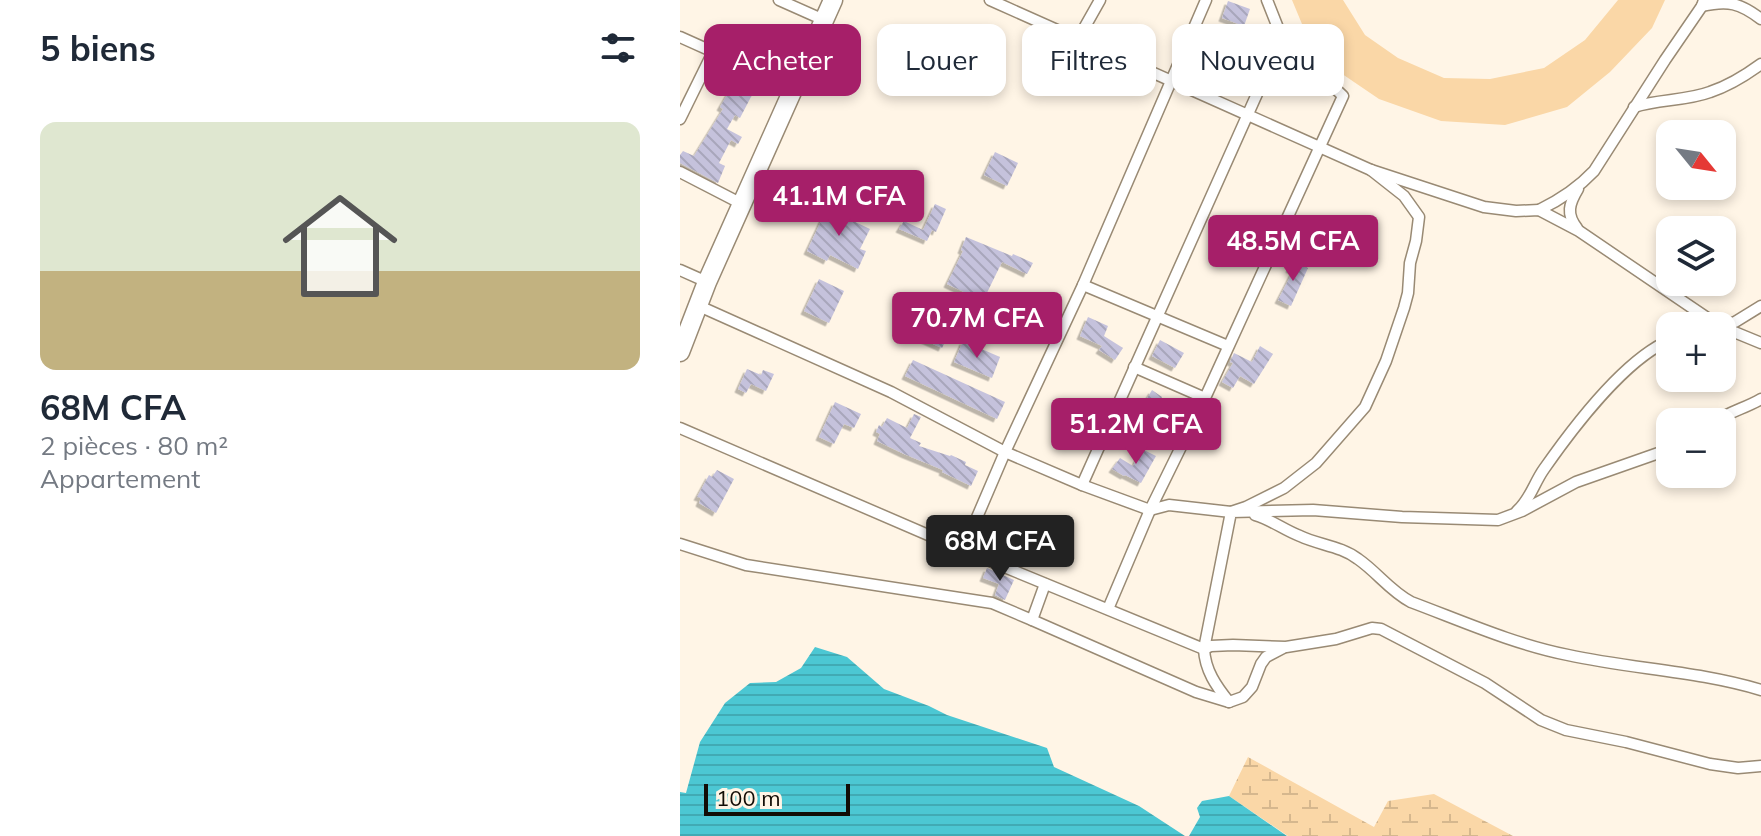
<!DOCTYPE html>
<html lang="fr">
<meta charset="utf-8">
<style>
body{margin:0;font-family:Mulish,sans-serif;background:#f2f2f3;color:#1f2937;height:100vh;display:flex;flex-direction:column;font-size:30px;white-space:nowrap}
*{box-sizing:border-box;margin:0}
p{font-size:26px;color:#747a83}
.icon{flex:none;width:44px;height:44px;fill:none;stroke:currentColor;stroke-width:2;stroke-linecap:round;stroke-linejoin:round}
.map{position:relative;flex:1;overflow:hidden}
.drawer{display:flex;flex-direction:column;background:#fff;width:680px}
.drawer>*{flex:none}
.guide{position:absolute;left:24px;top:24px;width:760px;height:72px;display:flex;gap:16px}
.needle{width:52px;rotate:120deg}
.controls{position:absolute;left:976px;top:120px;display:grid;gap:16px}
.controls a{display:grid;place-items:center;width:80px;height:80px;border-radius:16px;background:#fff;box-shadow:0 4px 12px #0003;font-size:40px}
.scale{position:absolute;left:24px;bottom:20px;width:146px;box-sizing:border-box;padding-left:8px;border:4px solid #120d06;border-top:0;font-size:22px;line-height:28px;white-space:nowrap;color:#120d06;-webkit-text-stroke:6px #fff5e6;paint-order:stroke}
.price{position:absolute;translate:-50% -68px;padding:0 18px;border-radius:8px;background:#a61f69;color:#fff;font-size:26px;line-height:52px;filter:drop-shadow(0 2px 4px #0008)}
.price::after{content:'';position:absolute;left:50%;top:48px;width:24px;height:18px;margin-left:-12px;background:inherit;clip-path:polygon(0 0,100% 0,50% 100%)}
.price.active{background:#222;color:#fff}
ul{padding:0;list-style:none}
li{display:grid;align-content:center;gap:16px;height:424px;padding:0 40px}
li span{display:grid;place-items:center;height:248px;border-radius:16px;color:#555}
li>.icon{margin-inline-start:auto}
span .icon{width:144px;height:144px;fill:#fffc;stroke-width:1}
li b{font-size:34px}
h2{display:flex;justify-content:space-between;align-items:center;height:96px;padding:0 40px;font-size:34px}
.tag{padding:0 28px;border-radius:16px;background:#fff;box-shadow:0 4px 12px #0003;font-size:28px;line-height:72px}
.tag.active{background:#a61f69;color:#fff}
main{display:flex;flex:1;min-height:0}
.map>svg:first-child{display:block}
</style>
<main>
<section class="drawer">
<h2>5 biens<svg class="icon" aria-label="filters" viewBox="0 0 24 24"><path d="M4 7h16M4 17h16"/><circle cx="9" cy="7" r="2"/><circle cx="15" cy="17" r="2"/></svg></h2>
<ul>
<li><span style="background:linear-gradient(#dfe7d0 60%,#c2b280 0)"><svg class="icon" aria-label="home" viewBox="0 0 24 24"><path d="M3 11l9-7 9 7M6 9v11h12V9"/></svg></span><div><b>68M CFA</b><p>2 pièces · 80 m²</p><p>Appartement</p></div></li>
</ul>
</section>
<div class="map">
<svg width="1081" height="836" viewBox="0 0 1081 836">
<defs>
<pattern id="wetland-marsh" width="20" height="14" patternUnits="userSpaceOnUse" patternTransform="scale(2)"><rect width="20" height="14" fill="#fad7a7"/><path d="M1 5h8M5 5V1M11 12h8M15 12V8" fill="none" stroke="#d5b78e"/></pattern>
<pattern id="water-rules" width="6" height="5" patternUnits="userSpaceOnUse" patternTransform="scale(2)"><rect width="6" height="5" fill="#4cc7d3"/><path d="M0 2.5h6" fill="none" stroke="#41aab4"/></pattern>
<pattern id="building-back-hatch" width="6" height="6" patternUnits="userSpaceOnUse" patternTransform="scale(2)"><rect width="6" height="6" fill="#c5c2dc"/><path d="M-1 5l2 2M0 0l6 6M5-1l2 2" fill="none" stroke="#a8a6bb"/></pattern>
<filter id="shadow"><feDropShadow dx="-3.5" dy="3.5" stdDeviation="0" flood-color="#0004"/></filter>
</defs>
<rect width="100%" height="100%" fill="#fff5e6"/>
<!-- green -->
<polygon fill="#fad7a7" points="612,0 663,0 685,35 718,58 764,78 810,79 864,68 905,40 938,0 985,0 972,28 930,72 887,107 825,125 761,121 699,99 649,65 622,24"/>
<!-- wetland -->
<polygon fill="url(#wetland-marsh)" points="568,757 694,827 708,801 754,794 833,836 608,836 549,796"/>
<!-- water -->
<g fill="url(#water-rules)">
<polygon points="135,647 167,657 204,689 249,706 267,715 367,748 374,767 459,806 505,836 0,836 0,792 6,793 20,742 45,703 70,683 96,682 121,668"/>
<polygon points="549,796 607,836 509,836 520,817 517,808 522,801"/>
</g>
<!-- building -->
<g fill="url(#building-back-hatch)" filter="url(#shadow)">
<polygon points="548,1 570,9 564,26 542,18"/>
<polygon points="51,88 62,94 64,91 72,95 60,118 55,115 47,129 62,137 58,144 51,140 39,163 45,166 38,183 0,163 0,155 3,151 14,156 43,109 40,107"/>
<polygon points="315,152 338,163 327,186 304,175"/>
<polygon points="149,204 169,214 167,218 190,229 180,249 186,251 178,269 150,255 147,261 127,251"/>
<polygon points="255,204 266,209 256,232 252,230 247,241 219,229 224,221 243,230"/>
<polygon points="286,237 332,256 333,254 353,263 347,274 322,262 303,301 267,284 283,251 281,250"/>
<polygon points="613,261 628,268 611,306 598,300 613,271 609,269"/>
<polygon points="139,279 164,291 149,323 124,311"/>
<polygon points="408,317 428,326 424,336 443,348 435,360 419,350 422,346 400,336"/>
<polygon points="226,318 244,326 247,321 270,332 262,348 229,333 228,335 221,332"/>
<polygon points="480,340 504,353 495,368 472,356"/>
<polygon points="283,341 320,357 312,378 274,362"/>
<polygon points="580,346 593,354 574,384 560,376 553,388 542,382 553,363 550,362 554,353 572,362"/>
<polygon points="233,360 325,402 317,419 225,376"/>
<polygon points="67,369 81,375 83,370 94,374 86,391 71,384 66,393 58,389"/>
<polygon points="472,390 482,397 481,399 499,407 494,418 478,410 466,436 445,426 451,414 460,419 468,401 466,400"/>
<polygon points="155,402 181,414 174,428 164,424 154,444 139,437"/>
<polygon points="234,414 241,417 230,438 241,443 239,446 270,456 271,455 286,462 285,465 298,471 291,486 262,472 263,470 224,454 197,441 200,434 196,432 199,425 202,427 207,418 227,428"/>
<polygon points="462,449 476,456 461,483 445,475 444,476 432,469 440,458 453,466"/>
<polygon points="37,470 54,479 36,513 19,503 21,498 17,497 29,475 32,477"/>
<polygon points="307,568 334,580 325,600 315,595 319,584 303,578"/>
</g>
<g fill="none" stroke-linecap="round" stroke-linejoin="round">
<defs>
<g id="street">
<polyline points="99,0 144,20"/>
<polyline points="310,0 691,170 804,207 836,211 859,210 899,231 1039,326"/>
<path d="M1022 6C1048 0 1060 3 1081 19"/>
<polyline points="0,37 58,63 111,91"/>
<polyline points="398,39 420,0"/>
<path d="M954 107C979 99 1006 101 1030 92 1048 86 1066 75 1081 64"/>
<polyline points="0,119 33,52"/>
<polyline points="0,172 62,204"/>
<path d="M859 210C880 200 898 188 914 171L985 60 1022 6 1024 0"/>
<path d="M897 228C886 214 889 204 898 189"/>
<polyline points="0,270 27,282"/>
<polyline points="403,285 548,346"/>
<polyline points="19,306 211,392 325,452 402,485 470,510 489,505 551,512 566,507 604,488 636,463 685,407 706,361 724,308 728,293 730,263 736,241 739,217 724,196 691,170"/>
<polyline points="1041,326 1055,322 1081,306"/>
<polyline points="1042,327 1081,343"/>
<polyline points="454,367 525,398"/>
<path d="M1035 422C1048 412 1066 408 1081 399"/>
<polyline points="0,428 283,550 524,649 531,646 553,645 606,647 656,639 692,628 701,629 805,683 861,720 886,730 946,742 1030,764 1058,768 1081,766"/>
<polyline points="402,485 602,38"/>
<path d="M837 511C850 500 854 483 864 469 892 429 945 359 990 340"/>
<path d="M575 515C592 520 604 530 620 536 639 545 661 546 678 559 697 572 710 591 731 602 782 621 833 644 888 655 952 669 1018 671 1081 690"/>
<polyline points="0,544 66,565 312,603 352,620 365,584"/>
<polyline points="283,550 325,452 403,285 526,0"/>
<polyline points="428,609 470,510 525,398 663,96 602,38 587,0"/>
<polyline points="352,620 516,692 549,702 563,697 572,687 581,664 586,657 603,648"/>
<path d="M549 702C536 686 525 670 524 649L551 512 633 510 722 517 818 520 842 511 896 482 990 449"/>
</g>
<polyline id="highway" points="0,352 27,282 153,0"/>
</defs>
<!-- street casing -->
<use href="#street" stroke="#998a74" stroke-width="13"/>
<!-- highway casing -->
<use href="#highway" stroke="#998a74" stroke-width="21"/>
<!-- street -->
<use href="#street" stroke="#fff" stroke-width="10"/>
<!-- highway -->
<use href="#highway" stroke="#fff" stroke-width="18"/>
</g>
</svg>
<div class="controls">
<a><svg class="needle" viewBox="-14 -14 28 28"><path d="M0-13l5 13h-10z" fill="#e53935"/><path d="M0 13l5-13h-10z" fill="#747a83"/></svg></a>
<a><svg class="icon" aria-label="layers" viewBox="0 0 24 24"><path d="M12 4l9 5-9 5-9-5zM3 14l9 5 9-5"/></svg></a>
<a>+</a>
<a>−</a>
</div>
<div class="scale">100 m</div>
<b class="price" style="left:159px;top:238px">41.1M CFA</b>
<b class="price" style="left:613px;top:283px">48.5M CFA</b>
<b class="price" style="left:297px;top:360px">70.7M CFA</b>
<b class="price" style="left:456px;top:466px">51.2M CFA</b>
<b class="price active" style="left:320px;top:583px">68M CFA</b>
<div class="guide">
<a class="tag active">Acheter</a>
<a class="tag">Louer</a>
<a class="tag">Filtres</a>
<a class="tag">Nouveau</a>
</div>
</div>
</main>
